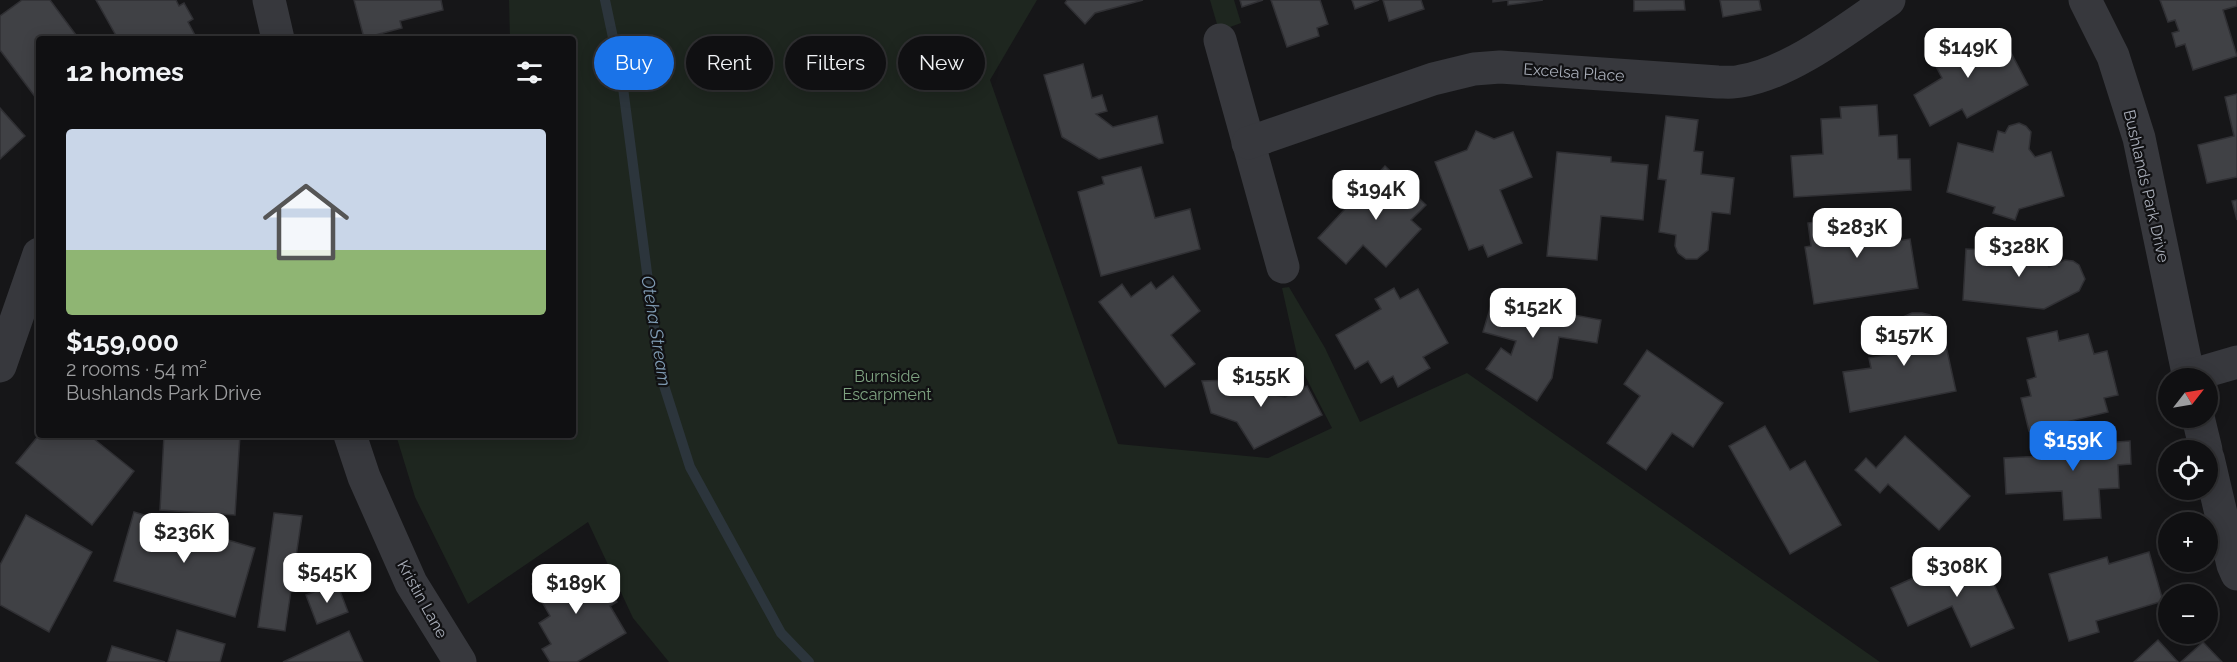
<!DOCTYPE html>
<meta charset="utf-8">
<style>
body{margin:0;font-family:Raleway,sans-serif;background:#19191b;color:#f1f3f6;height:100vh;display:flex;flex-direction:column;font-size:22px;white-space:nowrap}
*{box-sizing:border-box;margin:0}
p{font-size:20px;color:#9c9d9f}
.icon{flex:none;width:33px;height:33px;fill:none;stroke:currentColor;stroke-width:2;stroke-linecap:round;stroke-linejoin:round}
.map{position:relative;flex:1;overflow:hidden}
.panel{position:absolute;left:36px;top:36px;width:540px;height:402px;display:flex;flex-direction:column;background:#101012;border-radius:6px;box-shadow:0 3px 15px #0003,0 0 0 2px #303032}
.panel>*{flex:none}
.banner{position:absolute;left:594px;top:36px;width:570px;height:54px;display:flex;gap:12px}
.needle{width:39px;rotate:59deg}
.controls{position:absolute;left:2158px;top:368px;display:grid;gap:12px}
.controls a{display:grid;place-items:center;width:60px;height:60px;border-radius:50%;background:#101012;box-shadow:0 3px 15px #0003,0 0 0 2px #303032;font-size:30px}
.price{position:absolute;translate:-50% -51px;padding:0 14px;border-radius:12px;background:#fff;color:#222;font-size:20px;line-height:39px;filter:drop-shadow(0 2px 3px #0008)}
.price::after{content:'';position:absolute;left:50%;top:36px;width:18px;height:14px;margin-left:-9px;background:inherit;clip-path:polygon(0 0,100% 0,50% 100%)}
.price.current{background:#1a73e8;color:#fff}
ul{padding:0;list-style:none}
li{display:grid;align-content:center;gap:12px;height:318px;padding:0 30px}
li span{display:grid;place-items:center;height:186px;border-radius:6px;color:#555}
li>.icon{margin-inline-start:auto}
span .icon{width:108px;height:108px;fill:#fffc;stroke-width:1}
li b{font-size:26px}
h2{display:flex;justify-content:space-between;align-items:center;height:72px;padding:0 30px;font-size:26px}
.tag{padding:0 21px;border-radius:27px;background:#101012;box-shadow:0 3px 15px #0003,0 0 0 2px #303032;font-size:21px;line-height:54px}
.tag.current{background:#1a73e8;color:#fff}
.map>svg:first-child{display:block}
</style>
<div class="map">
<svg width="2237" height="662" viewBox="0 0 2237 662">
<rect width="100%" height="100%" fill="#161618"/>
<!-- green -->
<g fill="#1e261f">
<polygon points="509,0 1037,0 990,80 1118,444 1268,458 1332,428 1299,364 1282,288 1289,287 1325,348 1360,422 1467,373 1880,662 669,662 633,618 588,522 468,604 415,497 396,435 573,435 573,39 510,39"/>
<polygon points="1210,0 1234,0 1241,23 1219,31"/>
</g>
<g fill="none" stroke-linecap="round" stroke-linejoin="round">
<!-- stream -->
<polyline stroke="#2c353c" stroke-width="10" points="605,0 622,80 660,373 690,467 781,633 809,662"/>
</g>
<!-- building -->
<g fill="#404145" stroke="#303034" stroke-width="1.5">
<polygon points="22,0 50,0 79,39 39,39 39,102 0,50 0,16"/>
<polygon points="96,0 176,0 179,6 184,3 193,19 188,22 197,39 118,39"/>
<polygon points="354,0 441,0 443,10 400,21 402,28 364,38"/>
<polygon points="1067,0 1143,0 1095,13 1085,24 1065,3"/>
<polygon points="1240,0 1263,0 1242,7"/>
<polygon points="1271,0 1320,0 1328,24 1317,28 1319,36 1287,47"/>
<polygon points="1352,0 1379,0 1355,9"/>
<polygon points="1383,0 1421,0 1424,9 1389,21"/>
<polygon points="1493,0 1543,0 1508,5 1508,0 1493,2"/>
<polygon points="1634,0 1684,0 1685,10 1634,11"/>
<polygon points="1720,0 1759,0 1761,10 1723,17"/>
<polygon points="2160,0 2237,0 2237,6 2223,10 2237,56 2193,70 2185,44 2176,47 2172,33 2179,31 2175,20 2168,22"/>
<polygon points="1934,37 2010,51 2028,85 1967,118 1962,109 1930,126 1914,95 1942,78 1929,53"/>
<polygon points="1083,64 1092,98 1102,95 1107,111 1096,114 1113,127 1157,116 1163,143 1099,159 1062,137 1044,75"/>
<polygon points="2237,94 2237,177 2207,183 2198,145 2234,136 2225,97"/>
<polygon points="1877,105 1879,136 1897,135 1898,159 1910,159 1911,190 1794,197 1791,156 1823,154 1821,119 1841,118 1840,107"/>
<polygon points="0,108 25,136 0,159"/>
<polygon points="1666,116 1698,120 1694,151 1703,152 1701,174 1734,178 1730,214 1712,212 1708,250 1697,259 1686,259 1678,253 1675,246 1676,235 1659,232 1666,180 1658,179"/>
<polygon points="2019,123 2026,126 2031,132 2029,149 2035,157 2051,152 2064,196 2019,209 2015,220 1993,213 1995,207 1947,192 1958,143 1993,152 1998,131 2005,133 2009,126"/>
<polygon points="1476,131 1494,139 1513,132 1532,177 1500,190 1522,243 1488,257 1483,245 1469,250 1435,162 1467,150"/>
<polygon points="1557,152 1611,157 1611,162 1648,165 1643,220 1601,216 1597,260 1547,256"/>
<polygon points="1385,166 1426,205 1411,220 1421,229 1386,267 1363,245 1346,264 1318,238"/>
<polygon points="1141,167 1155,218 1190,209 1200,249 1101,276 1078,192 1104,184 1102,177"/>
<polygon points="2237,200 2237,220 2232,201"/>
<polygon points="1880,211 1885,243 1910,239 1918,288 1814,304 1805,247 1811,246 1808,223"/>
<polygon points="2034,240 2049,267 2065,260 2073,261 2079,265 2085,279 2079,291 2044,309 1963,300 1966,249 2011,251"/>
<polygon points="1173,276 1200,311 1171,335 1195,364 1165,387 1099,302 1122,284 1131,297 1151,282 1156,289"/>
<polygon points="1394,288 1400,299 1418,289 1448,343 1423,357 1430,368 1398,387 1393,376 1381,383 1368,361 1355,369 1336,335 1381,309 1375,299"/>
<polygon points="1494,295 1525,301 1526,295 1565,302 1563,313 1601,320 1597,343 1559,337 1552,378 1537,401 1486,369 1501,348 1511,355 1516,341 1483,332"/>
<polygon points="1912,313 1922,313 1930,315 1938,321 1942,328 1956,391 1850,412 1843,372 1871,368 1869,358 1895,353 1891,331 1892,328 1900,318"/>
<polygon points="2057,331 2059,341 2088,334 2094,354 2107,351 2118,395 2104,398 2108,412 2029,431 2021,398 2031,396 2027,380 2036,377 2027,338"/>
<polygon points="1647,350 1723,403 1693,447 1672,433 1646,470 1607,443 1640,396 1624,384"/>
<polygon points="1251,375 1277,387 1274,395 1285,397 1307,386 1322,415 1254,449 1237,422 1211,413 1202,381 1230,380 1246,387"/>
<polygon points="1765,426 1790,470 1805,461 1841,525 1790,554 1729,446"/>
<polygon points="2115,427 2116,442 2130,441 2131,464 2118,465 2119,488 2099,489 2101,518 2064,520 2062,491 2006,494 2004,458 2078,454 2076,429"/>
<polygon points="39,435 89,435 134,471 92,525 16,463"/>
<polygon points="164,435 240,435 235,515 160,510"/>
<polygon points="1905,436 1970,496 1939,530 1888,484 1880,493 1855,470 1866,458 1876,468"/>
<polygon points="134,512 255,548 235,617 114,581"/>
<polygon points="274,513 302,516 285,631 258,627"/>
<polygon points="26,515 92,552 49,632 0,605 0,565"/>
<polygon points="1978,549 2014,628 1971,647 1952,606 1908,626 1891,588"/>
<polygon points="2149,552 2163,601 2096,621 2099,632 2069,641 2049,574 2107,557 2109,564"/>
<polygon points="580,565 593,587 604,580 617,602 610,606 626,633 577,662 550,662 542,649 551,644 539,623 550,616 532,584 559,568 563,575"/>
<polygon points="337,583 348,612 317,624 306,595"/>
<polygon points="177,630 225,644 220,662 168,662"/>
<polygon points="349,631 363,662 283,662"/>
<polygon points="2158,640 2178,662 2134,662"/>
<polygon points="2203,642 2222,662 2181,662"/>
<polygon points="112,646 165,662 107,662"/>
</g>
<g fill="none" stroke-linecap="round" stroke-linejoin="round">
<!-- minor -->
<g stroke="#37383d" stroke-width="33">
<polyline points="269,0 278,39"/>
<polyline points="2085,0 2113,56 2139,138 2189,378"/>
<polyline points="1220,40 1283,267"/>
<path d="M1248 143 1433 79 1474 69 1500 67 1718 82C1725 82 1734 83 1741 81 1791 73 1848 28 1889 0"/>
<polyline points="0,366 39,254"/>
<polyline points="2189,376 2237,362"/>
<polyline points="2198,417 2206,450"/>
<polyline points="350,435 364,477 411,583 460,662"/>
<polyline points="2208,458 2233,565 2237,574"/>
</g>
</g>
<g text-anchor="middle" stroke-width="4.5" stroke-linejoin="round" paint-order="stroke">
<!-- street labels -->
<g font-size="16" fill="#a8adb8" stroke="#111113">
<text transform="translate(1574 72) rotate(4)" y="6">Excelsa Place</text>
<text transform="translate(2147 186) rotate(77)" y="6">Bushlands Park Drive</text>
<text transform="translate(423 599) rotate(61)" y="6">Kristin Lane</text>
</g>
<!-- park labels -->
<g font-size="16" fill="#7fa381" stroke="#111113">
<text x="887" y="382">Burnside<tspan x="887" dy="18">Escarpment</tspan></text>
</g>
<!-- water labels -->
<g font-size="18" font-style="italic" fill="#7f9bb3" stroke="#111113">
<text transform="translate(656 331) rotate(81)" y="6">Oteha Stream</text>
</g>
</g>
</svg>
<div class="controls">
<a><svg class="needle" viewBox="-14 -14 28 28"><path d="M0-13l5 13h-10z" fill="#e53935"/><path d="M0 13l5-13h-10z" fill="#9c9d9f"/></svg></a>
<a><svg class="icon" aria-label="locate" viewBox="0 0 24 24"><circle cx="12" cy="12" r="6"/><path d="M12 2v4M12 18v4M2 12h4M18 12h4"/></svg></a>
<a>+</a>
<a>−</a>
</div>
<b class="price" style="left:1968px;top:79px">$149K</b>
<b class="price" style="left:1376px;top:221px">$194K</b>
<b class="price" style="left:1857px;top:259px">$283K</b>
<b class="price" style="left:2019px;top:278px">$328K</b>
<b class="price" style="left:1533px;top:339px">$152K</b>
<b class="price" style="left:1904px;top:367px">$157K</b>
<b class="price" style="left:1261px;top:408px">$155K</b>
<b class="price current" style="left:2073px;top:472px">$159K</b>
<b class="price" style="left:184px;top:564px">$236K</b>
<b class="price" style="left:1957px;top:598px">$308K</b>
<b class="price" style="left:327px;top:604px">$545K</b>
<b class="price" style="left:576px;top:615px">$189K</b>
<div class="banner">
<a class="tag current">Buy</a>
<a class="tag">Rent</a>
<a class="tag">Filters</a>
<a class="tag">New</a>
</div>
<section class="panel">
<h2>12 homes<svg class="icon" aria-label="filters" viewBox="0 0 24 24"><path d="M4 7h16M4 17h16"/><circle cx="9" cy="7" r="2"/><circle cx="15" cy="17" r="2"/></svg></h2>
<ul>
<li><span style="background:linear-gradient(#c9d6e8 65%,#8fb573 0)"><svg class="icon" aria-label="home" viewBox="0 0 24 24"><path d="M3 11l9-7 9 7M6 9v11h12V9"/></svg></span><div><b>$159,000</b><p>2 rooms · 54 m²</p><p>Bushlands Park Drive</p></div></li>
</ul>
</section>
</div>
